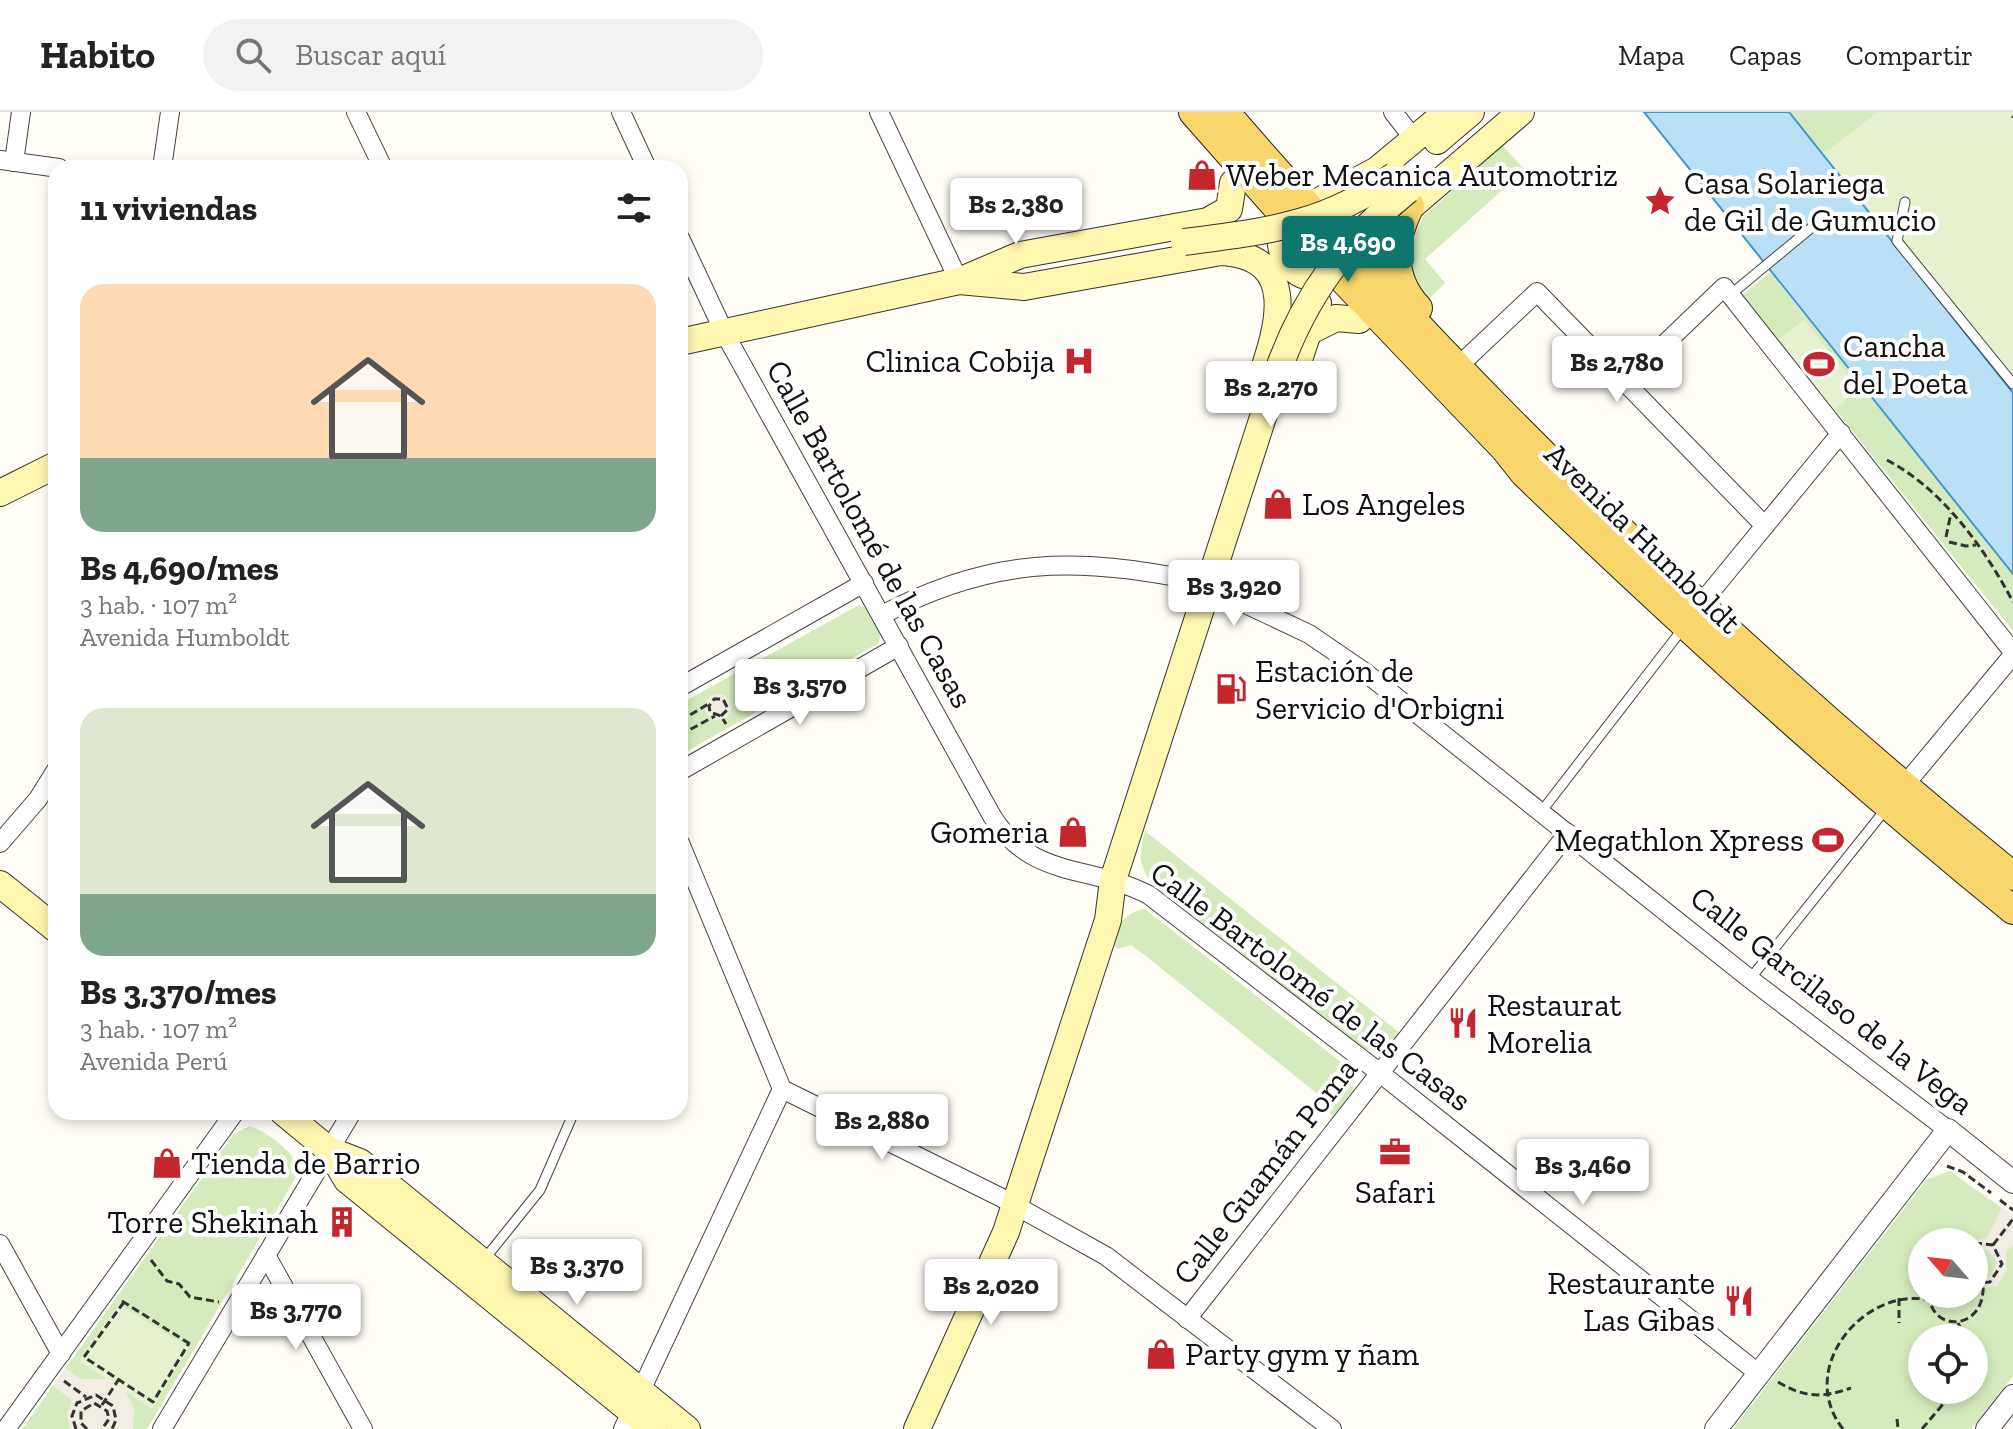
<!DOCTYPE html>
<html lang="es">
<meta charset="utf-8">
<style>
body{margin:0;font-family:"Zilla Slab",serif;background:#f2f2f2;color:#222;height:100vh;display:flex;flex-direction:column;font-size:30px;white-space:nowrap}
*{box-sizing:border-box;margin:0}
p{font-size:26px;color:#767676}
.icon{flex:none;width:44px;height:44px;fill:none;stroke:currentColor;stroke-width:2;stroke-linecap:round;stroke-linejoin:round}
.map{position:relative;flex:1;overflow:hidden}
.sheet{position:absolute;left:48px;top:48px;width:640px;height:960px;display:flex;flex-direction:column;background:#fff;border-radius:24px;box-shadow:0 4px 12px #0003}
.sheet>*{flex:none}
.needle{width:52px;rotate:298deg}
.controls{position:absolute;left:1908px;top:1116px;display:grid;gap:16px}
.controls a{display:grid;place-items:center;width:80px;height:80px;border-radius:50%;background:#fff;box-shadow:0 4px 12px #0003;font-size:40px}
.price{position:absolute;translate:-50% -68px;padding:0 18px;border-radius:8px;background:#fff;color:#222;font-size:26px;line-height:52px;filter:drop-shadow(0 2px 4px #0008)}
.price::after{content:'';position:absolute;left:50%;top:48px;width:24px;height:18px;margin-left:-12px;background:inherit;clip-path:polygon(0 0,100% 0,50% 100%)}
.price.selected{background:#0f766e;color:#fff}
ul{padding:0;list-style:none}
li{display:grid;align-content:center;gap:16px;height:424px;padding:0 32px}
li span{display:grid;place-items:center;height:248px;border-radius:24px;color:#555}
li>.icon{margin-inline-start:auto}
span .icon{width:144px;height:144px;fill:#fffc;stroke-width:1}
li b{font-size:34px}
h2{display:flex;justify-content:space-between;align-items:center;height:96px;padding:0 32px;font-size:34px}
header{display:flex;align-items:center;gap:48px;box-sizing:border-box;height:112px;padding:0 40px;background:#fff;border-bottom:2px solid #e0e0e0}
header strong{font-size:38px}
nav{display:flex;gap:44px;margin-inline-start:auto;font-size:28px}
.search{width:560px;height:72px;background:#f2f2f2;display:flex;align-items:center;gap:20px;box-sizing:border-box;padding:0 28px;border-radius:44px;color:#767676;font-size:30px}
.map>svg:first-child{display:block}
</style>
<header>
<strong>Habito</strong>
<div class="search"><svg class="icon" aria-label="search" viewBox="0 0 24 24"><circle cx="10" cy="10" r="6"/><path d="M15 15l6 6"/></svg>Buscar aquí</div>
<nav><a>Mapa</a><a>Capas</a><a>Compartir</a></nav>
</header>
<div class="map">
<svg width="2013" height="1317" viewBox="0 0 2013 1317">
<rect width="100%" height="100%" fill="#fffdf5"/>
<!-- green -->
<g fill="#d5ebbd" fill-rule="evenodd">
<polygon points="1789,0 1878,0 1823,43"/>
<path d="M1502 33 1525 58 1425 147 1445 171 1426 190C1406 167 1410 130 1423 105Z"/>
<polygon points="1770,160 2013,462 2013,519 1743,183"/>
<path d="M859 493C873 498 883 517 879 531L680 643V592Z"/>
<path d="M1145 719 1401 922 1389 937 1370 939 1360 935 1154 773C1137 754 1139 741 1145 719Z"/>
<path d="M1145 797 1346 954 1354 978 1333 1008 1325 988 1147 845 1131 833 1118 837 1109 828C1117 814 1127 799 1145 797Z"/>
<path d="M249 1014C266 1019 297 1041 299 1060L147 1317H22L233 1023Z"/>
<path d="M1950 1059 2013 1104V1264L1971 1317H1733L1927 1067ZM1922 1130H1974V1182H1922ZM1922 1226H1974V1278H1922Z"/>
</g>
<!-- pitch -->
<g fill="#e6f2cf">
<polygon points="1878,0 2013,0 2013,281 1823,43"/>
<polygon points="1804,208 1859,277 1835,297 1779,227"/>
<polygon points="774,545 791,574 774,583 758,554"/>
<polygon points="119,1192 189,1236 152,1297 79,1249"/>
</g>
<!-- plaza -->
<g fill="#f1ede2">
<circle cx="718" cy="595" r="13"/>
<polygon points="2002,1095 2013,1104 2013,1133 2006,1140 2007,1158 1997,1174 1974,1178 1974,1166 1990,1165 1997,1150 1988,1138 1974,1138 1974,1130 1966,1130 1987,1126"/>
<polygon points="65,1256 81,1267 107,1267 125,1278 134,1297 133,1317 70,1317 67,1302 72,1288 53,1274"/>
</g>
<!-- water -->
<polygon fill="#b9e0f7" stroke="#3f96cf" stroke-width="2" points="1644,0 1789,0 2013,281 2013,462"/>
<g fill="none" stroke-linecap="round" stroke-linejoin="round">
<defs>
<g id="service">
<polyline points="1905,90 1897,129 2013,272"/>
<polyline points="1730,183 1811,116"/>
<polyline points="1541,700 1684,515"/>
<polyline points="1750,867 1885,698"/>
<polyline points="483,1149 540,1078 574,1000"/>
</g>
<g id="minor">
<polyline points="356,0 383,56"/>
<polyline points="621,0 647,56"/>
<polyline points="879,0 959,169"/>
<polyline points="1393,0 1414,27"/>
<polyline points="0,48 59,56"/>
<polyline points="14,50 21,0"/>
<polyline points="162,56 170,0"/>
<path d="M680 126 725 222 992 704C1032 768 1089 752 1149 783L1380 961 1758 1261"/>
<polyline points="1467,246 1537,180 1765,414"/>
<polyline points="1625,270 1724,175 2013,540"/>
<polyline points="1222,481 1309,522 1366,561 1750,867 1948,1018"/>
<polyline points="1699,494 1841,321"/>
<path d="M882 503C991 445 1077 444 1196 469"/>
<polyline points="680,575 864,471"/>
<polyline points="680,659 899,534"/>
<polyline points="1903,675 2013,543"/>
<polyline points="0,731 38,687 56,658"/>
<polyline points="680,731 782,977 1000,1085 1106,1144 1332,1317"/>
<polyline points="0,1132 61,1242"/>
<polyline points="266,1143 363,1317"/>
<polyline points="1187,1207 1568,721"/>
<polyline points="6,1317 235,1000"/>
<polyline points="162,1317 352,1000"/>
<polyline points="623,1317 782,977"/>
</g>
<g id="tertiary">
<polyline points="1716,1317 1948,1018 2013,1070"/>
<polyline points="1987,1317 2013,1284"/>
</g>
<g id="secondary">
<polyline points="1437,29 1471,0"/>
<polyline points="1317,90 1377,58 1447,0"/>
<path d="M1282 115C1274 144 1298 175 1329 163"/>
<polyline points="1358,140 1521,0"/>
<path d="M959 169 1024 175 1221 140C1308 145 1273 229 1257 278"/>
<polyline points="1308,220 1336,206 1359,208"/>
<polyline points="680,230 959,169 1020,143 1208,109 1229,97 1233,71"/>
<polyline points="1286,286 1318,191"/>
<polyline points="0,381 56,353"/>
<polyline points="0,772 56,817"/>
<polyline points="283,1000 329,1038 347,1068 653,1317"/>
<polyline points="329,1038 360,1050 687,1317"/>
<polyline points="917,1317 1006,1120 1108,808 1113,768 1278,259"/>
</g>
<g id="primary">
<path d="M1193 0 1310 133 1505 337 1524 361C1682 513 1843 659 2013 798"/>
<path d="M1225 0C1464 277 1728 534 2013 764"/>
<path d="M1410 94C1392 129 1389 165 1418 196"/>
</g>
</defs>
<!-- service casing -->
<use href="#service" stroke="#444" stroke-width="11"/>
<!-- minor casing -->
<use href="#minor" stroke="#444" stroke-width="20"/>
<!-- tertiary casing -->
<use href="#tertiary" stroke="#444" stroke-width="24"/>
<!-- secondary casing -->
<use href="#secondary" stroke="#333" stroke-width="28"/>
<!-- primary casing -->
<use href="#primary" stroke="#222" stroke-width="30"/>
<!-- path -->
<g stroke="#333" stroke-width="3" stroke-dasharray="8 4" stroke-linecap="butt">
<polyline points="2013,4 2013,6"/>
<path d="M1887 348C1942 377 1984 435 2013 490"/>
<polyline points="1946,425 1951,401"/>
<polyline points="1949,430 1966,434 1976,433"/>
<polyline points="721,604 728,597 723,587 714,587 709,594 710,600 721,604 726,612"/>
<polyline points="680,609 710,591"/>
<polyline points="680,623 715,604"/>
<polyline points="1947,1054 1963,1060 1991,1081"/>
<polyline points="2000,1088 2013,1098"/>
<polyline points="1974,1131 1993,1133 2002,1152 1990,1170 1974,1171"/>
<polyline points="1993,1133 2013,1107"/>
<polyline points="151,1148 167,1169 179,1172 190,1185 219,1190"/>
<path d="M1929 1182C1930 1221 1986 1220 1983 1172"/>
<polyline points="1899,1186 1899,1211"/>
<polyline points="122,1189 190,1232"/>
<polyline points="124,1190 84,1245 153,1290 189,1231"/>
<polyline points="1958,1211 1965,1226"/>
<polyline points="64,1269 86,1285"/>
<path d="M1778 1270C1805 1286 1822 1286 1851 1276"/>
<polyline points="102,1293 119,1267"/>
<polyline points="1897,1307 1898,1317"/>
<polyline points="76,1317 72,1304 77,1291 96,1283 113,1294 116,1308 112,1317"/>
<polyline points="87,1317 81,1311 81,1299 94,1291 107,1299 109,1307 102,1317"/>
<path d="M1843 1317C1795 1256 1865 1174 1929 1188"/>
<polyline points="1922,1317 1955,1278"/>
</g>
<!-- service -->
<use href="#service" stroke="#fff" stroke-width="9"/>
<!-- minor -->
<use href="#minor" stroke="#fff" stroke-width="18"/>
<!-- tertiary -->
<use href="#tertiary" stroke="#fff" stroke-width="22"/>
<!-- secondary -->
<use href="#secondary" stroke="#fff6b0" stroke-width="26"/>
<!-- primary -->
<use href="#primary" stroke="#f9d66b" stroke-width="28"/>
<defs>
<g id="secondary-bridge">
<path d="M1184 130C1268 119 1324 114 1395 63"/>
<path d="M1278 259C1305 183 1346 128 1408 78"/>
</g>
</defs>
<!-- secondary-bridge casing -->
<use href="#secondary-bridge" stroke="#333" stroke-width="28" stroke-linecap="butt"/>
<!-- secondary-bridge -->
<use href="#secondary-bridge" stroke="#fff6b0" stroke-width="26"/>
</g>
<!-- icons -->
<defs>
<symbol id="shop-bare" viewBox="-9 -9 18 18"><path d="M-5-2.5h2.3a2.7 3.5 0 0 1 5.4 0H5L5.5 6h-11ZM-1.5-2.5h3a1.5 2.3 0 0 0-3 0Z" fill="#c4262e" stroke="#fff" stroke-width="2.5" paint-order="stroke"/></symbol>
<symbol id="sight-bare" viewBox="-9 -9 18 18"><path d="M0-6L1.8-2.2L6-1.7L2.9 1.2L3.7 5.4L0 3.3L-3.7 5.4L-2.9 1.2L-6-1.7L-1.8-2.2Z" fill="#c4262e" stroke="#fff" stroke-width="2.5" paint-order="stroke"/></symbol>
<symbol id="hospital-bare" viewBox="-9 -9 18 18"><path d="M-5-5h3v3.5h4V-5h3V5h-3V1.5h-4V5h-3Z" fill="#c4262e" stroke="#fff" stroke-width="2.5" paint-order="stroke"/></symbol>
<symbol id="stadium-bare" viewBox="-9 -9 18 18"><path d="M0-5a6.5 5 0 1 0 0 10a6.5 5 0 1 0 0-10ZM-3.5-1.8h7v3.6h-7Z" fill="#c4262e" stroke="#fff" stroke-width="2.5" paint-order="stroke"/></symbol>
<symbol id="fuel-bare" viewBox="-9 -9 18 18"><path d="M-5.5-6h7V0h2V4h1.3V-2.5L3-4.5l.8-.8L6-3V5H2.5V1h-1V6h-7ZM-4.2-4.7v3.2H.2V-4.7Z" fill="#c4262e" stroke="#fff" stroke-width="2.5" paint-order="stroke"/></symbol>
<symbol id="restaurant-bare" viewBox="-9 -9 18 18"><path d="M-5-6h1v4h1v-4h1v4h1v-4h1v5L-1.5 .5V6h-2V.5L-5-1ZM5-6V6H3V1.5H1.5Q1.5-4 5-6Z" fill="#c4262e" stroke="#fff" stroke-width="2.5" paint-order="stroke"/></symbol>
<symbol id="office-bare" viewBox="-9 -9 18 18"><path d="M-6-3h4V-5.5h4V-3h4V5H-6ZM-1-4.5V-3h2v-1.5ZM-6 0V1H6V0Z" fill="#c4262e" stroke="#fff" stroke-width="2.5" paint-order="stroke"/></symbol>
<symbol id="building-bare" viewBox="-9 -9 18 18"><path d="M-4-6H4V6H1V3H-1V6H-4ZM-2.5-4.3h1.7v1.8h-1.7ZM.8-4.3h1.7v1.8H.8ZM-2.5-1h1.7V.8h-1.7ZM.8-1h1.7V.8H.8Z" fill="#c4262e" stroke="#fff" stroke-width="2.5" paint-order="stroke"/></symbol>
</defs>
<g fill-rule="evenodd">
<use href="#shop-bare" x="1180" y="41" width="44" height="44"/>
<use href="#sight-bare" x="1638" y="67" width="44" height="44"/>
<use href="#hospital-bare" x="1057" y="227" width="44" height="44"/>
<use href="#stadium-bare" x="1797" y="230" width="44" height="44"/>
<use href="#shop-bare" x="1256" y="370" width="44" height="44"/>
<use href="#fuel-bare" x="1209" y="555" width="44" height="44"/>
<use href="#shop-bare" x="1051" y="698" width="44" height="44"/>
<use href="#stadium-bare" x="1806" y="706" width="44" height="44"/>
<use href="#restaurant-bare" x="1441" y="889" width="44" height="44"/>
<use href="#office-bare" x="1373" y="1018" width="44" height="44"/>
<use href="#shop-bare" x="145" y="1029" width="44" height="44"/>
<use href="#building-bare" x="320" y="1088" width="44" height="44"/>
<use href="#restaurant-bare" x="1717" y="1167" width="44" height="44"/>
<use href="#shop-bare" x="1139" y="1220" width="44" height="44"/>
</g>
<g text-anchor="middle" stroke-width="8" stroke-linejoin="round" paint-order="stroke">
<!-- poi labels -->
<g font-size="32" fill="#111" stroke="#fff" text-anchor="start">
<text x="1226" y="74">Weber Mecanica Automotriz</text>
<text x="1684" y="82">Casa Solariega<tspan x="1684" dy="37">de Gil de Gumucio</tspan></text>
<text x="1843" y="245">Cancha<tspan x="1843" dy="37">del Poeta</tspan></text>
<text x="1055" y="260" text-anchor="end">Clinica Cobija</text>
<text x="1302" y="403">Los Angeles</text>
<text x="1255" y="570">Estación de<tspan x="1255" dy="37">Servicio d'Orbigni</tspan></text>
<text x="1049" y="731" text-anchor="end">Gomeria</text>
<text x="1804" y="739" text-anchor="end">Megathlon Xpress</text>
<text x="1487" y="904">Restaurat<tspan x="1487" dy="37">Morelia</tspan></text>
<text x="191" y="1062">Tienda de Barrio</text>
<text x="1395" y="1091" text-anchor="middle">Safari</text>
<text x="318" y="1121" text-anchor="end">Torre Shekinah</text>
<text x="1715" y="1182" text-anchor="end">Restaurante<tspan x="1715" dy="37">Las Gibas</tspan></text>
<text x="1185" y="1253">Party gym y ñam</text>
</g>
<!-- street labels -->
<g font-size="32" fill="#111" stroke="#fff">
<text transform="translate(870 422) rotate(61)" y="11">Calle Bartolomé de las Casas</text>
<text transform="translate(1643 426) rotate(44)" y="11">Avenida Humboldt</text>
<text transform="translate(1311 874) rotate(37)" y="11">Calle Bartolomé de las Casas</text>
<text transform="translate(1832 888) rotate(38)" y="11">Calle Garcilaso de la Vega</text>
<text transform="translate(1265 1059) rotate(-52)" y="11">Calle Guamán Poma</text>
</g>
</g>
</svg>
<div class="controls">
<a><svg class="needle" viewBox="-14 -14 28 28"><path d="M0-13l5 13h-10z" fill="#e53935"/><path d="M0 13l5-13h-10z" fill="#767676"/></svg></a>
<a><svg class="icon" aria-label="locate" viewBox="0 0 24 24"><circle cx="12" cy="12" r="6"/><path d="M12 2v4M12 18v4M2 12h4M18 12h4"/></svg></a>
</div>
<b class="price" style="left:1016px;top:134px">Bs 2,380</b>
<b class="price selected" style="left:1348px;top:172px">Bs 4,690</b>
<b class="price" style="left:1617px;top:292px">Bs 2,780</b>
<b class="price" style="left:1271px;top:317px">Bs 2,270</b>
<b class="price" style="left:1234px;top:516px">Bs 3,920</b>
<b class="price" style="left:800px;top:615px">Bs 3,570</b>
<b class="price" style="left:882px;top:1050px">Bs 2,880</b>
<b class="price" style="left:1583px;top:1095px">Bs 3,460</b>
<b class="price" style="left:577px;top:1195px">Bs 3,370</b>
<b class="price" style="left:991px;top:1215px">Bs 2,020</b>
<b class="price" style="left:296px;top:1240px">Bs 3,770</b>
<section class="sheet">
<h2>11 viviendas<svg class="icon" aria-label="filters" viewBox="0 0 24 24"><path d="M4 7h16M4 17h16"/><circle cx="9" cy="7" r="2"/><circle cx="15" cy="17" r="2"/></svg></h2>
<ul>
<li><span style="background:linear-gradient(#ffd9b3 70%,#7fa58c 0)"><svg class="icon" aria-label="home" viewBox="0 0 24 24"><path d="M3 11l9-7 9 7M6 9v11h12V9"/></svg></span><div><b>Bs 4,690/mes</b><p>3 hab. · 107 m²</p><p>Avenida Humboldt</p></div></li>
<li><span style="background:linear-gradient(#dfe7d0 75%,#7fa58c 0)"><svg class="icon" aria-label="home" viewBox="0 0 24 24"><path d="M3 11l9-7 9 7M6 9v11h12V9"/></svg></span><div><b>Bs 3,370/mes</b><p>3 hab. · 107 m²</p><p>Avenida Perú</p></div></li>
</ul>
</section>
</div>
